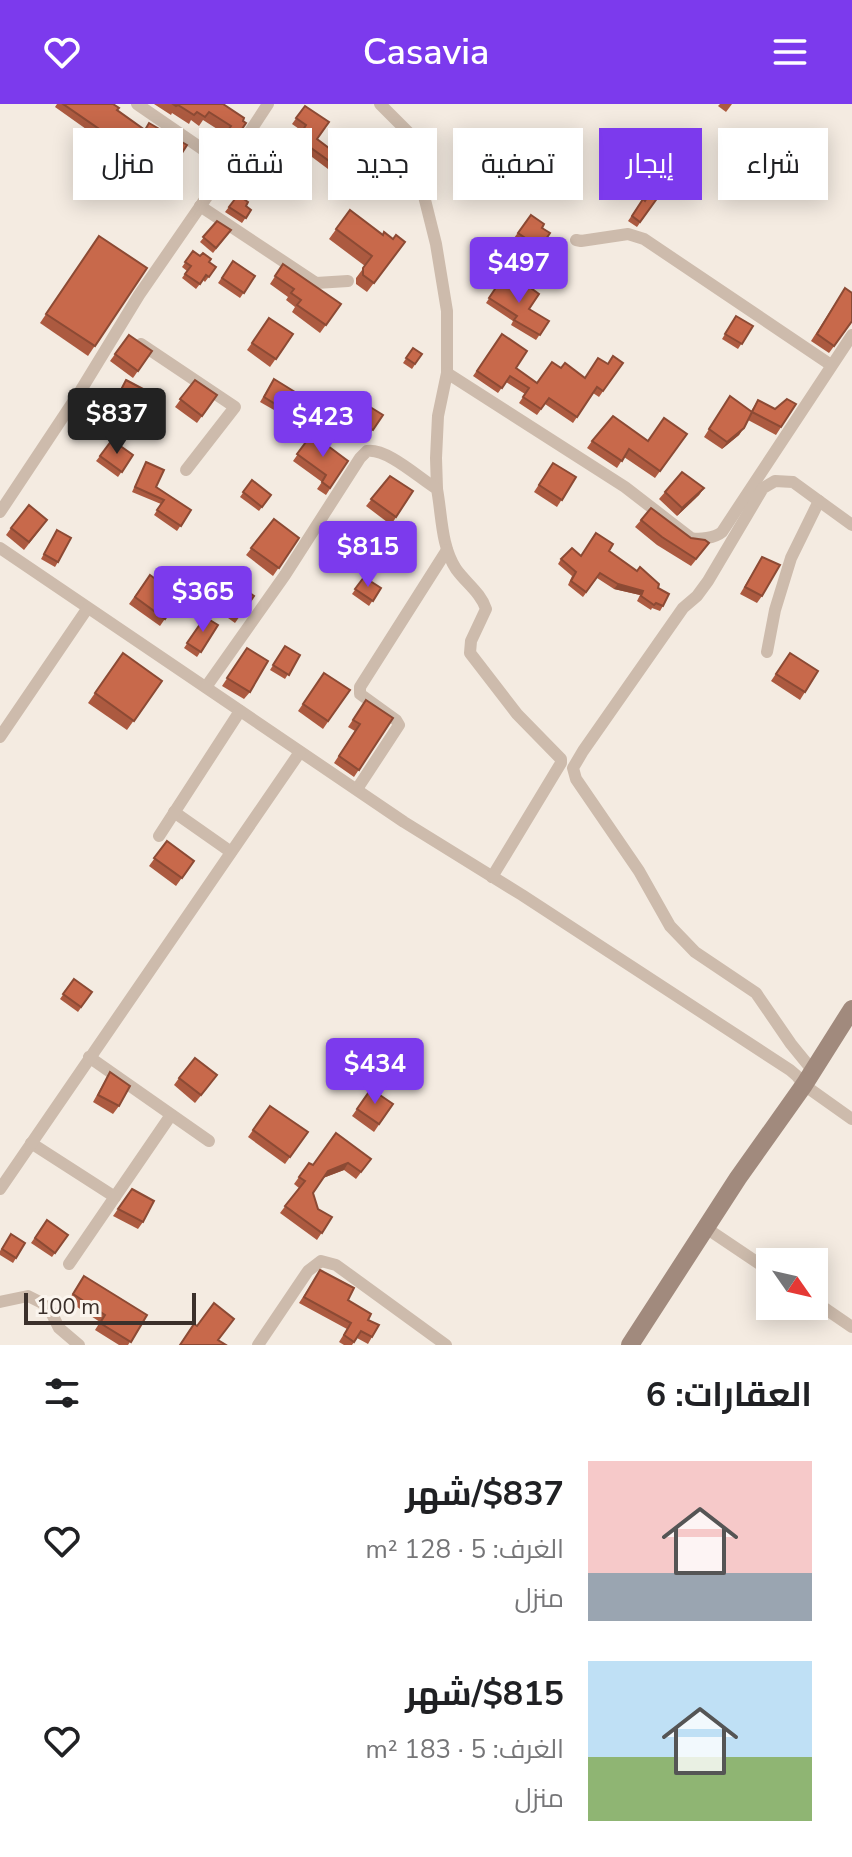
<!DOCTYPE html>
<html lang="ar">
<meta charset="utf-8">
<style>
body{margin:0;font-family:"Nunito Sans",Cairo,sans-serif;background:#f6f6f6;color:#202124;direction:rtl;height:100vh;display:flex;flex-direction:column;font-size:30px;white-space:nowrap}
*{box-sizing:border-box;margin:0}
p{font-size:26px;color:#757577}
.icon{flex:none;width:44px;height:44px;fill:none;stroke:currentColor;stroke-width:2;stroke-linecap:round;stroke-linejoin:round}
.map{position:relative;height:1241px;overflow:hidden;direction:ltr}
.details{display:flex;flex-direction:column;background:#fff;flex:1}
.details>*{flex:none}
.top-card{position:absolute;left:24px;top:24px;width:804px;height:72px;direction:rtl;display:flex;gap:16px}
.needle{width:52px;rotate:124deg}
.fabs{position:absolute;left:756px;top:1144px;display:grid;gap:16px}
.fabs a{display:grid;place-items:center;width:72px;height:72px;border-radius:0px;background:#fff;box-shadow:0 4px 20px #0003;font-size:40px}
.scale{position:absolute;left:24px;bottom:20px;width:172px;box-sizing:border-box;padding-left:8px;border:4px solid #3b302b;border-top:0;font-size:22px;line-height:28px;white-space:nowrap;color:#3b302b;-webkit-text-stroke:6px #fbf5ee;paint-order:stroke}
.price{position:absolute;translate:-50% -68px;padding:0 18px;border-radius:8px;background:#7c3aed;color:#fff;font-size:26px;line-height:52px;filter:drop-shadow(0 2px 4px #0008)}
.price::after{content:'';position:absolute;left:50%;top:48px;width:24px;height:18px;margin-left:-12px;background:inherit;clip-path:polygon(0 0,100% 0,50% 100%)}
.price.selected{background:#222;color:#fff}
ul{padding:0;list-style:none}
li{display:flex;align-items:center;gap:24px;height:200px;padding:0 40px}
li span{display:grid;place-items:center;flex:none;width:224px;height:160px;border-radius:0px;color:#555}
li>.icon{margin-inline-start:auto}
span .icon{width:96px;height:96px;fill:#fffc;stroke-width:1}
li b{font-size:34px}
h2{display:flex;justify-content:space-between;align-items:center;height:96px;padding:0 40px;font-size:34px}
.chip{padding:0 28px;border-radius:0px;background:#fff;box-shadow:0 4px 20px #0003;font-size:28px;line-height:72px}
.chip.selected{background:#7c3aed;color:#fff}
header{display:flex;justify-content:space-between;align-items:center;height:104px;padding:0 40px;background:#7c3aed;color:#fff;font-size:36px;font-weight:600}
.map>svg:first-child{display:block}
</style>
<header><svg class="icon" aria-label="menu" viewBox="0 0 24 24"><path d="M4 6h16M4 12h16M4 18h16"/></svg>Casavia<svg class="icon" aria-label="heart" viewBox="0 0 24 24"><path d="M12 20l-8-8c-3-5 5-10 8-4 3-6 11-1 8 4z"/></svg></header>
<div class="map">
<svg width="852" height="1241" viewBox="0 0 852 1241">
<rect width="100%" height="100%" fill="#f4ebe1"/>
<g fill="none" stroke-linecap="round" stroke-linejoin="round">
<!-- street -->
<g stroke="#cdbbac" stroke-width="12">
<polyline points="137,0 227,62"/>
<polyline points="380,0 410,30 416,40 424,92 436,140 447,207 447,269"/>
<polyline points="200,102 316,179 348,177"/>
<polyline points="576,136 581,137 628,130 644,135 831,261"/>
<polyline points="141,240 235,303 186,366"/>
<path d="M437 385 436 354 438 312 447 269 625 383 691 434C699 436 715 434 722 428L852 231"/>
<polyline points="0,408 81,286 139,191 215,81 268,0"/>
<polyline points="0,444 404,718 522,791 790,966 797,972 804,981 852,1015"/>
<polyline points="767,548 775,506 791,454 819,397"/>
<path d="M206 583 285 471 360 354 367 347C387 344 419 374 437 385 442 412 441 442 456 465 466 479 481 489 486 505L471 537 470 549 517 610 561 655V659L492 773"/>
<polyline points="0,633 87,505"/>
<polyline points="357,685 399,621 396,616 360,590 360,583 447,446"/>
<polyline points="174,708 231,748"/>
<polyline points="159,732 240,607"/>
<polyline points="89,953 209,1037"/>
<polyline points="813,967 791,940 756,889 695,848 670,822 639,767 576,675 573,664 583,647 683,504 697,492 708,477 763,384 775,377 793,378 852,421"/>
<polyline points="31,1039 115,1093"/>
<polyline points="0,1085 300,648"/>
<polyline points="706,1124 770,1167"/>
<polyline points="69,1160 171,1011"/>
<polyline points="814,1197 852,1223"/>
<polyline points="0,1198 28,1192 42,1199 51,1208 59,1224 79,1241"/>
<polyline points="258,1241 308,1167 321,1157 336,1161 446,1241"/>
</g>
<!-- secondary -->
<polyline stroke="#a18a7d" stroke-width="18" points="630,1241 738,1074 804,981 852,905"/>
</g>
<!-- wall -->
<g fill="#ac5a40">
<polygon points="57,0 113,0 117,6 145,26 187,41 167,72 152,62 150,65 122,45 118,50 109,43 110,42 55,3"/>
<polygon points="154,0 223,0 246,19 232,39 223,34 225,30 203,16 199,22 191,16 189,20 172,9 171,11"/>
<polygon points="720,0 732,0 726,8 718,2"/>
<polygon points="305,2 317,35 338,51 328,65 308,50 304,55 298,51 273,86 255,72 276,43 287,51 302,27 292,20"/>
<polygon points="685,39 695,46 687,56 678,50"/>
<polygon points="678,65 659,94 657,94 637,123 628,117 643,95 645,96"/>
<polygon points="238,91 246,102 251,106 242,119 225,108"/>
<polygon points="350,106 383,131 405,138 367,188 356,180 356,174 365,162 329,135"/>
<polygon points="531,111 542,124 550,129 537,149 514,134"/>
<polygon points="217,117 231,126 213,149 200,138"/>
<polygon points="99,132 147,164 88,252 40,219"/>
<polygon points="193,147 216,163 205,178 203,176 196,185 182,174 187,167 182,163"/>
<polygon points="530,148 543,164 547,167 538,180 528,174 530,171 519,164"/>
<polygon points="233,157 255,172 240,194 218,179"/>
<polygon points="283,160 341,200 320,229 292,208 295,203 286,196 288,193 270,180"/>
<polygon points="503,173 529,205 549,217 536,236 511,221 513,217 486,199"/>
<polygon points="845,184 852,218 829,249 811,237"/>
<polygon points="736,212 753,222 738,245 722,235"/>
<polygon points="269,214 293,230 270,263 247,246"/>
<polygon points="502,230 516,264 537,279 561,264 585,274 608,260 623,259 599,293 593,289 573,319 545,300 537,311 519,299 525,290 506,278 498,289 473,272"/>
<polygon points="129,231 152,247 133,274 110,257"/>
<polygon points="413,244 422,250 412,265 403,259"/>
<polygon points="126,276 128,317 123,325 105,314"/>
<polygon points="195,276 217,291 197,319 175,303"/>
<polygon points="271,280 285,306 281,310 260,298"/>
<polygon points="730,292 751,307 758,296 775,305 796,300 776,331 748,316 739,331 722,345 704,333"/>
<polygon points="354,293 383,311 368,333 340,315"/>
<polygon points="312,330 348,357 326,391 317,385 322,378 293,357"/>
<polygon points="687,330 655,374 624,353 617,364 587,344 592,337 648,337"/>
<polygon points="133,351 118,373 96,357 100,352"/>
<polygon points="146,358 156,383 191,406 177,427 154,411 161,400 132,388"/>
<polygon points="553,359 576,373 557,403 534,388"/>
<polygon points="390,372 413,387 391,421 366,402"/>
<polygon points="252,376 271,391 259,407 240,393"/>
<polygon points="704,384 699,391 677,412 659,395 665,388"/>
<polygon points="274,415 299,434 273,472 246,451"/>
<polygon points="641,416 704,446 691,462 657,441 635,423"/>
<polygon points="333,422 365,446 353,462 322,438"/>
<polygon points="42,423 24,446 6,431 11,424"/>
<polygon points="57,426 58,458 55,463 41,455"/>
<polygon points="609,447 658,484 663,502 660,507 652,504 651,506 637,497 640,491 614,485 597,474 583,493 568,481 572,472 558,460 561,455"/>
<polygon points="762,453 762,492 757,499 740,490"/>
<polygon points="150,471 180,493 160,522 129,500"/>
<polygon points="364,473 381,484 369,502 352,490"/>
<polygon points="233,477 254,492 235,519 214,504"/>
<polygon points="205,513 218,521 197,553 184,544"/>
<polygon points="285,542 300,551 285,575 270,566"/>
<polygon points="247,544 250,588 244,595 222,582"/>
<polygon points="123,549 162,577 127,626 88,599"/>
<polygon points="790,549 818,567 800,596 771,577"/>
<polygon points="324,569 350,586 323,625 298,607"/>
<polygon points="366,596 393,614 354,673 334,659 355,627 348,623"/>
<polygon points="167,737 194,757 176,782 149,762"/>
<polygon points="74,875 92,888 78,908 60,895"/>
<polygon points="110,968 119,1002 113,1010 93,998"/>
<polygon points="179,974 211,979 195,999 174,981"/>
<polygon points="371,985 393,1000 374,1028 352,1012"/>
<polygon points="270,1002 308,1028 285,1060 248,1033"/>
<polygon points="371,1055 356,1075 344,1066 323,1074 313,1089 318,1105 332,1113 317,1136 280,1109 299,1084 294,1080 299,1073 313,1061"/>
<polygon points="132,1085 143,1118 138,1125 113,1112"/>
<polygon points="47,1116 68,1131 52,1153 31,1139"/>
<polygon points="11,1130 25,1139 13,1159 0,1151 0,1147"/>
<polygon points="84,1172 147,1211 128,1241 119,1241 95,1226 100,1218 68,1197"/>
<polygon points="316,1173 348,1196 368,1216 372,1233 368,1240 357,1234 352,1241 344,1241 339,1238 347,1225 299,1199"/>
</g>
<!-- shaded-wall -->
<g fill="#8c4a34">
<polygon points="744,324 739,331 722,345 727,338"/>
<polygon points="704,384 699,391 677,412 682,404"/>
<polygon points="618,480 643,487 640,491 614,485"/>
<polygon points="348,1059 344,1066 323,1074 328,1067"/>
</g>
<!-- building -->
<g fill="#c8694b" stroke="#8c4a34" stroke-width="2">
<polygon points="63,0 113,0 119,4 117,6 145,26 149,19 187,41 171,66 156,56 154,59 126,39 123,44 114,37 115,36"/>
<polygon points="173,0 223,0 244,14 243,17 246,19 238,31 229,25 231,22 209,8 205,13 197,8 194,11 178,1 176,2"/>
<polygon points="305,2 329,18 317,35 338,51 332,59 311,44 308,49 302,46 277,80 259,67 276,43 288,51 306,21 296,14"/>
<polygon points="685,39 695,46 689,54 680,47"/>
<polygon points="669,59 678,65 662,90 661,89 640,118 632,112 643,95 645,97"/>
<polygon points="238,91 248,98 246,102 251,106 246,114 229,103"/>
<polygon points="350,106 383,131 384,128 393,135 396,131 405,138 374,179 363,171 363,164 372,152 336,125"/>
<polygon points="531,111 544,120 542,124 550,129 540,144 518,129"/>
<polygon points="217,117 231,126 216,144 203,133"/>
<polygon points="99,132 147,164 95,242 46,210"/>
<polygon points="193,147 200,152 203,149 211,155 209,158 216,163 209,173 206,171 200,180 185,170 191,162 185,158"/>
<polygon points="530,148 546,159 543,164 547,167 541,176 532,169 533,166 522,159"/>
<polygon points="233,157 255,172 244,189 222,174"/>
<polygon points="283,160 341,200 326,221 297,201 301,196 291,189 294,185 275,172"/>
<polygon points="503,173 525,187 528,182 539,190 529,205 549,217 540,231 514,216 517,212 489,194"/>
<polygon points="845,184 852,189 852,217 834,242 817,230"/>
<polygon points="736,212 753,222 742,240 725,230"/>
<polygon points="269,214 293,230 276,255 252,239"/>
<polygon points="502,230 527,247 516,264 537,279 552,258 561,264 565,259 585,274 598,254 608,260 613,252 623,259 603,287 597,283 577,313 549,294 541,305 523,293 529,284 510,272 502,284 477,267"/>
<polygon points="129,231 152,247 138,267 115,250"/>
<polygon points="413,244 422,250 415,260 406,254"/>
<polygon points="274,275 295,288 285,306 264,293"/>
<polygon points="126,276 145,286 128,317 110,307"/>
<polygon points="195,276 217,291 202,312 180,295"/>
<polygon points="730,292 752,308 744,324 727,338 709,325"/>
<polygon points="354,293 383,311 373,326 345,308"/>
<polygon points="787,295 796,300 781,323 752,308 758,296 775,305"/>
<polygon points="613,312 648,337 664,314 687,330 660,367 629,345 622,357 592,337"/>
<polygon points="312,330 348,357 330,384 322,378 326,371 297,350"/>
<polygon points="112,336 133,351 122,368 100,352"/>
<polygon points="146,358 164,366 156,383 191,406 181,422 157,406 164,396 135,383"/>
<polygon points="553,359 576,373 562,396 539,381"/>
<polygon points="682,368 704,384 682,404 665,388"/>
<polygon points="390,372 413,387 396,413 371,395"/>
<polygon points="252,376 271,391 262,403 243,388"/>
<polygon points="29,401 47,416 29,438 11,424"/>
<polygon points="651,404 691,434 705,436 709,439 696,455 662,433 641,416"/>
<polygon points="274,415 299,434 279,464 251,444"/>
<polygon points="333,422 365,446 357,457 325,433"/>
<polygon points="57,426 71,434 58,458 44,450"/>
<polygon points="596,429 613,440 609,447 637,467 640,463 659,480 658,484 669,490 663,502 656,499 654,501 641,492 643,487 618,480 600,469 586,488 571,477 576,468 561,455 572,444 581,452"/>
<polygon points="762,453 780,461 762,492 745,483"/>
<polygon points="150,471 180,493 165,515 135,493"/>
<polygon points="364,473 381,484 373,497 355,485"/>
<polygon points="233,477 254,492 240,512 219,497"/>
<polygon points="205,513 218,521 201,548 187,539"/>
<polygon points="285,542 300,551 289,571 273,561"/>
<polygon points="247,544 268,557 250,588 227,574"/>
<polygon points="123,549 162,577 134,617 95,589"/>
<polygon points="790,549 818,567 805,588 776,570"/>
<polygon points="324,569 350,586 328,617 303,600"/>
<polygon points="366,596 393,614 359,666 339,652 360,620 353,616"/>
<polygon points="167,737 194,757 182,774 154,754"/>
<polygon points="74,875 92,888 81,903 63,890"/>
<polygon points="195,954 217,971 201,991 179,974"/>
<polygon points="110,968 130,982 119,1002 98,991"/>
<polygon points="371,985 393,1000 379,1020 357,1005"/>
<polygon points="270,1002 308,1028 290,1053 253,1026"/>
<polygon points="336,1029 371,1055 361,1068 348,1059 328,1067 313,1089 318,1105 332,1113 322,1129 285,1102 305,1077 299,1073 309,1059 313,1061"/>
<polygon points="132,1085 154,1097 143,1118 118,1105"/>
<polygon points="47,1116 68,1131 55,1149 35,1134"/>
<polygon points="11,1130 25,1139 16,1154 2,1145"/>
<polygon points="320,1166 354,1184 348,1196 371,1210 368,1216 379,1221 372,1233 361,1227 354,1238 344,1231 351,1219 304,1193"/>
<polygon points="84,1172 147,1211 131,1238 100,1219 105,1211 73,1190"/>
<polygon points="214,1199 234,1215 218,1236 226,1241 180,1241 194,1220 197,1222"/>
</g>
</svg>
<div class="fabs">
<a><svg class="needle" viewBox="-14 -14 28 28"><path d="M0-13l5 13h-10z" fill="#e53935"/><path d="M0 13l5-13h-10z" fill="#757577"/></svg></a>
</div>
<div class="scale">100 m</div>
<b class="price" style="left:519px;top:201px">$497</b>
<b class="price selected" style="left:117px;top:352px">$837</b>
<b class="price" style="left:323px;top:355px">$423</b>
<b class="price" style="left:368px;top:485px">$815</b>
<b class="price" style="left:203px;top:530px">$365</b>
<b class="price" style="left:375px;top:1002px">$434</b>
<div class="top-card">
<a class="chip">شراء</a>
<a class="chip selected">إيجار</a>
<a class="chip">تصفية</a>
<a class="chip">جديد</a>
<a class="chip">شقة</a>
<a class="chip">منزل</a>
</div>
</div>
<section class="details">
<h2>العقارات: 6<svg class="icon" aria-label="filters" viewBox="0 0 24 24"><path d="M4 7h16M4 17h16"/><circle cx="9" cy="7" r="2"/><circle cx="15" cy="17" r="2"/></svg></h2>
<ul>
<li><span style="background:linear-gradient(#f6c9c9 70%,#9aa5b1 0)"><svg class="icon" aria-label="home" viewBox="0 0 24 24"><path d="M3 11l9-7 9 7M6 9v11h12V9"/></svg></span><div><b>$837/شهر</b><p>الغرف: 5 · 128 m²</p><p>منزل</p></div><svg class="icon" aria-label="heart" viewBox="0 0 24 24"><path d="M12 20l-8-8c-3-5 5-10 8-4 3-6 11-1 8 4z"/></svg></li>
<li><span style="background:linear-gradient(#bfe0f5 60%,#8fb573 0)"><svg class="icon" aria-label="home" viewBox="0 0 24 24"><path d="M3 11l9-7 9 7M6 9v11h12V9"/></svg></span><div><b>$815/شهر</b><p>الغرف: 5 · 183 m²</p><p>منزل</p></div><svg class="icon" aria-label="heart" viewBox="0 0 24 24"><path d="M12 20l-8-8c-3-5 5-10 8-4 3-6 11-1 8 4z"/></svg></li>
</ul>
</section>
